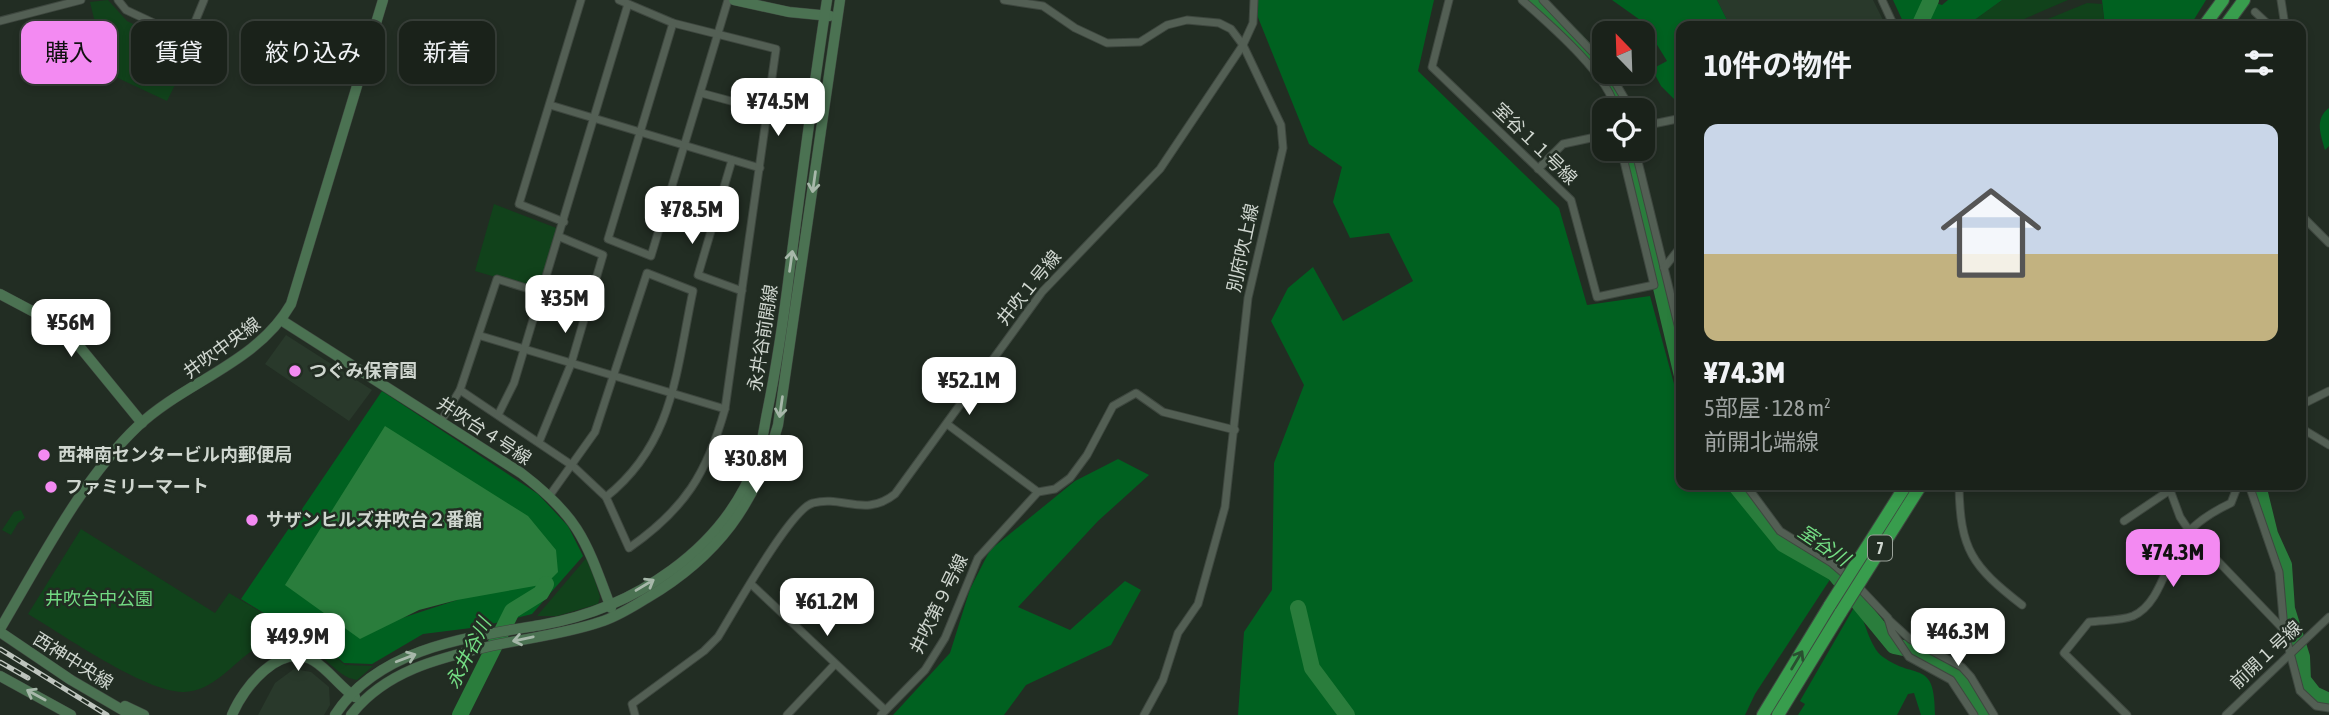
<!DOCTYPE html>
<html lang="ja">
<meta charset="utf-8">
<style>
body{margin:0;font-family:"Asap Condensed","Noto Sans JP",sans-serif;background:#232a23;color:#f1f3f6;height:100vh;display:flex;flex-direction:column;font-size:26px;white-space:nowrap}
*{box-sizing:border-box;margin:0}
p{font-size:23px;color:#9fa4a2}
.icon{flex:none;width:38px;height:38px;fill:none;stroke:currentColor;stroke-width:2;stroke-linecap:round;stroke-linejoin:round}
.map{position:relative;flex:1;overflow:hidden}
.details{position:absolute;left:1676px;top:21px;width:630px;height:469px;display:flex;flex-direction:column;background:#1a221a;border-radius:14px;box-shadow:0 4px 10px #0003,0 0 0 2px #383f39}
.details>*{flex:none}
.top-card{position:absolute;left:21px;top:21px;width:665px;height:63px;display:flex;gap:14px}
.needle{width:46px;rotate:337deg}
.controls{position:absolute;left:1592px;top:21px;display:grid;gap:14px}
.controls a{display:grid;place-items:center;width:63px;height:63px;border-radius:14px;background:#1a221a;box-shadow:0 4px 10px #0003,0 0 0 2px #383f39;font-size:35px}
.price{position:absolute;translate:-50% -60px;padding:0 16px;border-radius:14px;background:#fff;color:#222;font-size:23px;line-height:46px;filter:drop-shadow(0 2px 4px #0008)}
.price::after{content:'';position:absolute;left:50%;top:42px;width:21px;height:16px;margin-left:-10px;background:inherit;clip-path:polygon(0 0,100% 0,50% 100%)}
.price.on{background:#f38af2;color:#111}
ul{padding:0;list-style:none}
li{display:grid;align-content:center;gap:14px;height:371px;padding:0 28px}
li+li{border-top:2px solid #383f39}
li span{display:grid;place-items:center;height:217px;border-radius:14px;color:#555}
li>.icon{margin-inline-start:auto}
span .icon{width:126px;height:126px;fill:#fffc;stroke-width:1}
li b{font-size:30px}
h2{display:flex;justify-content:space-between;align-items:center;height:84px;padding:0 28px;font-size:30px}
.tag{padding:0 24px;border-radius:14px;background:#1a221a;box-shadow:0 4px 10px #0003,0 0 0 2px #383f39;font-size:24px;line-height:63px}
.tag.on{background:#f38af2;color:#111}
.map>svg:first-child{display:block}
</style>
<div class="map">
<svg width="2329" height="715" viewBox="0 0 2329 715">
<rect width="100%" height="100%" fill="#222d23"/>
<!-- built -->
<g fill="#29392b">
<polygon points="1717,0 1873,0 1886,26 1730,26"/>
<polygon points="286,335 372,390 349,421 265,364"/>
<polygon points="294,669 311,672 329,687 330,705 324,715 258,715 275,683"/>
</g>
<!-- green -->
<g fill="#11421b">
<polygon points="108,0 127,21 191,53 167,101 107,73 90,2"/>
<polygon points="2002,0 2068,0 2008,26 1966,26"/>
<polygon points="2087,3 2102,4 2105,26 2031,26"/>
<polygon points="494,204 559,229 540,290 475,271"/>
<polygon points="21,510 25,518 18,523 11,535 2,530 14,512"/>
<path d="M81 529 215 613 229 593 296 633 314 638 345 665 373 666 357 680C334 677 320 646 296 640 248 629 228 691 184 692 146 693 62 634 28 614Z"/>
<polygon points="588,556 600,597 598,604 557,616 537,616"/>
</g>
<!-- forest -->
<g fill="#006120" fill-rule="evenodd">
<polygon points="1251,0 1434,0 1418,71 1559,208 1587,305 1650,296 1682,413 1682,485 1722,485 1831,578 1755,694 1745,715 1238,715 1244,632 1272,590 1274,463 1304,385 1271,321 1288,288 1313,267 1343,321 1413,281 1389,233 1350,238 1333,202 1342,167 1309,144"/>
<polygon points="1612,0 1717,0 1730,26 1682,26 1682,107 1661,86 1652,69 1667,61 1643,22"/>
<polygon points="1893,0 1927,0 1942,5 1948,0 2002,0 1966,26 1905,26"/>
<polygon points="2102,0 2206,0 2190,26 2105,26"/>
<path d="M2329 108V146L2325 150C2321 135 2314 119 2329 108Z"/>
<path d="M382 391 538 494 568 526 583 556 532 614 479 627 423 634 372 664 344 663 316 639 296 633 241 599ZM528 516 457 600 390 622Z"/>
<polygon points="1118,459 1149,475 1098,521 1018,607 1070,630 1125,581 1141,590 1111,645 1026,685 1004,715 893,715 950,653 970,589 990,550 1075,481"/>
<path d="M1856 604C1865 619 1869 647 1883 657 1916 681 1935 658 1935 715H1921L1914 693 1908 694 1897 715H1798L1805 704 1800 701Z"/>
</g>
<!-- water -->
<polygon fill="#2a7d3c" points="385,426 528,516 556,550 558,572 546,584 457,600 419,610 360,639 285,585"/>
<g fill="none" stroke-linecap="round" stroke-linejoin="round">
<!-- river -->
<g stroke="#2a7d3c" stroke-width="16">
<path d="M1533 0C1562 25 1614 71 1621 110"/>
<polyline points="1919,26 1931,0"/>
<polyline points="1628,149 1682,376"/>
<polyline points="1735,485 1783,544 1834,573 1894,646 1913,650 1960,677 1983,715"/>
<polyline points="2258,485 2270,534 2284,565 2287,609 2302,657 2303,680 2314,694 2329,701"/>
<polyline points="1298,608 1312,668 1347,715"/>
<polyline points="460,715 512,611 541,593 546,584"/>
</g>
<defs>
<g id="street">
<polyline points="118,0 126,10 188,39 204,0"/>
<polyline points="1004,0 1043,6 1075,28 1107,43 1140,42 1167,25 1187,20 1219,23 1231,29 1243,45 1281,125 1283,148 1248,298 1225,507 1198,604 1178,633 1163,680 1144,715"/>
<polyline points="1449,0 1432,67 1571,200 1597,297 1654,285 1621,149"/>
<path d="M1522 0C1547 22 1612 78 1615 110"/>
<polyline points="1543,0 1605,65"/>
<polyline points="1882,0 1894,26"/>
<polyline points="2281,0 2285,26"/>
<polyline points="2255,12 2270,26"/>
<polyline points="0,21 81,0"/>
<polyline points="673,23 608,239 651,256 728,0"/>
<polyline points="1609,72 1628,104 1629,110"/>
<polyline points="701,93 768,111"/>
<polyline points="550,105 760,168"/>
<polyline points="1643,126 1682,118"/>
<polyline points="1635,149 1682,341"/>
<polyline points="732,160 698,275 742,291"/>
<polyline points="1538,169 1563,144 1605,135"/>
<polyline points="2301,215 2329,243"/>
<polyline points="564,222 519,204 581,0"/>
<polyline points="1664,268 1682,245"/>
<polyline points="481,336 725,409"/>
<path d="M460 390 573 466 606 497 629 548C685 509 707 473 725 409L776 49 673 23 619 0"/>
<polyline points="2301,405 2329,391"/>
<polyline points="498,415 514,383 628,4"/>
<polyline points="441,421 460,390 497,279 542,293"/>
<polyline points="947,424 1038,492"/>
<polyline points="2301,428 2329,445"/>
<polyline points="539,442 571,364 603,255 560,237"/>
<polyline points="1746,485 1780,531 1832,563 1854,582 1888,618 1892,632 1909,657 1951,680 1974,715"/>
<path d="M1959 485C1960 550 1972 566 2022 605"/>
<polyline points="2178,485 2170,490 2180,517 2190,532 2284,630 2300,691 2316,706 2329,708"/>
<polyline points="2249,485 2279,572 2284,629"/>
<path d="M550 495 595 432 647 273 693 291C676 371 674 443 606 497"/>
<polyline points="1892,520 1913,485"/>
<polyline points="2124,521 2170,490"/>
<polyline points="751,584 885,710"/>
<polyline points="1888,619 1910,639 1962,667 1971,677 1994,715"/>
<path d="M635 715 632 704 704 651 718 637C733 613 791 508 813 503 843 495 865 518 895 494L1042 292 1160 169 1243 45 1253 23 1254 0"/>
<polyline points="787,715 835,664"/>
<polyline points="881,715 925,670 945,638 978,558 1038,492 1055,489 1070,478 1087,455 1113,406 1136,393 1163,412 1235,430"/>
<path d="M2127 715 2064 653 2089 622C2103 620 2120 621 2133 616 2159 605 2166 564 2180 543 2191 525 2212 512 2231 503L2238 485"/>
<polyline points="2226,715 2329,617"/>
</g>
<g id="secondary">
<polyline points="734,0 789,12 830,16"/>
<polyline points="0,294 49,320 79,346 142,423"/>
<path d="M281 320 521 473C580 518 586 541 611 608"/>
<path d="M0 629C40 562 81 480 138 426 186 381 257 363 291 304L383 0"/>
<polyline points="0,632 71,680 131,715"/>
<polyline points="0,676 71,715"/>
<polyline points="125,706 144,715"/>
<path d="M232 715C243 688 280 641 314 661 329 670 340 687 355 697"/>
<path d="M335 715C378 648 468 637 541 625 633 609 725 550 757 459 762 445 764 428 767 413 777 364 784 316 790 267 802 178 813 89 827 0"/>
<path d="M351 715C385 671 439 658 491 646 527 638 565 634 600 622 617 617 632 607 647 598 718 556 756 504 778 425L840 0"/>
</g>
<g id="highway">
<polyline points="2204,26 2223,0"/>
<polyline points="2225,26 2244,0"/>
<polyline points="1763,715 1830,605"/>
<polyline points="1778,715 1841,612"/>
</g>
</defs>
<!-- street casing -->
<use href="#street" stroke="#3e473f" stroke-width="9"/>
<!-- secondary casing -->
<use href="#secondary" stroke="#3e473f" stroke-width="11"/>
<!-- highway casing -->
<use href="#highway" stroke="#3e473f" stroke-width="14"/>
<!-- street -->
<use href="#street" stroke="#535f54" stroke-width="7"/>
<!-- secondary -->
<use href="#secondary" stroke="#4b7252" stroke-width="10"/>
<!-- highway -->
<use href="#highway" stroke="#389d4d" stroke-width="12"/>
<defs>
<g id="rail">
<polyline points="0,649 107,715"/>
<polyline points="0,662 28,678"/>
</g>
</defs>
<!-- rail casing -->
<use href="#rail" stroke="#bec5be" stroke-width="5"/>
<!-- rail -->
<use href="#rail" stroke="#222d23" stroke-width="2.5" stroke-dasharray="8" stroke-linecap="butt"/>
<defs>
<g id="highway-bridge">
<polyline points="1830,605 1906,485"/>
<polyline points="1841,612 1921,485"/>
</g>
</defs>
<!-- highway-bridge casing -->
<use href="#highway-bridge" stroke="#3e473f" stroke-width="14" stroke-linecap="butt"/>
<!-- highway-bridge -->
<use href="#highway-bridge" stroke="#389d4d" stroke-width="12"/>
</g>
<!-- one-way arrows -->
<defs><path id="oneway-shaft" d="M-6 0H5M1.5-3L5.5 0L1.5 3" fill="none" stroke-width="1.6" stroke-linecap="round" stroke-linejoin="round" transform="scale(1.75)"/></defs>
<g stroke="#a7b8aa">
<use href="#oneway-shaft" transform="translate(814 182) rotate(98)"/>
<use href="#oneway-shaft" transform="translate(791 261) rotate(-82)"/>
<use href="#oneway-shaft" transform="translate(781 407) rotate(98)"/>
<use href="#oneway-shaft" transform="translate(645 585) rotate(-31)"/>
<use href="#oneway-shaft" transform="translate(523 639) rotate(168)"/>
<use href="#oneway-shaft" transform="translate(406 658) rotate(-21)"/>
<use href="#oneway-shaft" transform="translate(36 695) rotate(-151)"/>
</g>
<use stroke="#294f30" href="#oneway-shaft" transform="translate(1797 660) rotate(-59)"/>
<!-- markers -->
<g fill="#f38af2" stroke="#222d23" stroke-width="2.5">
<circle cx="295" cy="371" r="7"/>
<circle cx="44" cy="455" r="7"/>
<circle cx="51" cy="487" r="7"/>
<circle cx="252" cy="520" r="7"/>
</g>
<g text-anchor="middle" stroke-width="5" stroke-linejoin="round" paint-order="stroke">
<!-- shield labels -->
<rect fill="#222d23" stroke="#9ba39b" stroke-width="2" x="1868" y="535.5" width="24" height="25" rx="5"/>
<g font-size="16" font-weight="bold" fill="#cfd6cf">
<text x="1880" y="554">7</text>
</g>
<!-- street labels -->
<g font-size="18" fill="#cfd6cf" stroke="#222d23">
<text transform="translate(1535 144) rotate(44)" y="6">室谷１１号線</text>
<text transform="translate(1243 248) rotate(-78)" y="6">別府吹上線</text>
<text transform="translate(1029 288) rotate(-51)" y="6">井吹１号線</text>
<text transform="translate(763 338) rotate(-81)" y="6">永井谷前開線</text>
<text transform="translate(222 348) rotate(-36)" y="6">井吹中央線</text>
<text transform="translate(484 431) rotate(33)" y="6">井吹台４号線</text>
<text transform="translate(939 604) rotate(-64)" y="6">井吹第９号線</text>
<text transform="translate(2266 655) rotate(-43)" y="6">前開１号線</text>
<text transform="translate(73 661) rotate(32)" y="6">西神中央線</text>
</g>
<!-- poi labels -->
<g font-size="18" font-weight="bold" fill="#cfd6cf" stroke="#222d23" text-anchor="start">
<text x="309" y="377">つぐみ保育園</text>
<text x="58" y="461">西神南センタービル内郵便局</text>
<text x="65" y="493">ファミリーマート</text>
<text x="266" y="526">サザンヒルズ井吹台２番館</text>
</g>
<!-- park labels -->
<g font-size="18" fill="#72db83" stroke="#222d23">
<text x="99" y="605">井吹台中公園</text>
</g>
<!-- water labels -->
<g font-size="19" font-style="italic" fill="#74dd84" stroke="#222d23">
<text transform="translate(1824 545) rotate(34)" y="7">室谷川</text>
<text transform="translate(468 653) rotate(-63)" y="7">永井谷川</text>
</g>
</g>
</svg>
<div class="controls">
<a><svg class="needle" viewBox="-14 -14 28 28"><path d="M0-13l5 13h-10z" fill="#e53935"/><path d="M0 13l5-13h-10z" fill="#9fa4a2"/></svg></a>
<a><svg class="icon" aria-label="locate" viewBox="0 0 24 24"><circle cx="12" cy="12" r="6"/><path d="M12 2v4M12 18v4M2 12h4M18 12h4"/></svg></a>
</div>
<b class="price" style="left:778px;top:138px">¥74.5M</b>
<b class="price" style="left:692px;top:246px">¥78.5M</b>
<b class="price" style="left:565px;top:335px">¥35M</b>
<b class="price" style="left:71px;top:359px">¥56M</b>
<b class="price" style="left:969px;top:417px">¥52.1M</b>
<b class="price" style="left:756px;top:495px">¥30.8M</b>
<b class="price on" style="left:2173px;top:589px">¥74.3M</b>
<b class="price" style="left:827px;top:638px">¥61.2M</b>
<b class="price" style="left:1958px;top:668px">¥46.3M</b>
<b class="price" style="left:298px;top:673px">¥49.9M</b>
<div class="top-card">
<a class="tag on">購入</a>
<a class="tag">賃貸</a>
<a class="tag">絞り込み</a>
<a class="tag">新着</a>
</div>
<section class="details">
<h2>10件の物件<svg class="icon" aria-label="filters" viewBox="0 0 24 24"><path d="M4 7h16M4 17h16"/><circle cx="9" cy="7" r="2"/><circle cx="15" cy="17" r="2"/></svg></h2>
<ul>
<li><span style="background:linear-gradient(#c9d6e8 60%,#c2b280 0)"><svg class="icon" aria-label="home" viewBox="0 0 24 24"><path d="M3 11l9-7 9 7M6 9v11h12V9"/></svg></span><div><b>¥74.3M</b><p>5部屋 · 128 m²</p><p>前開北端線</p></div></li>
</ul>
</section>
</div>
